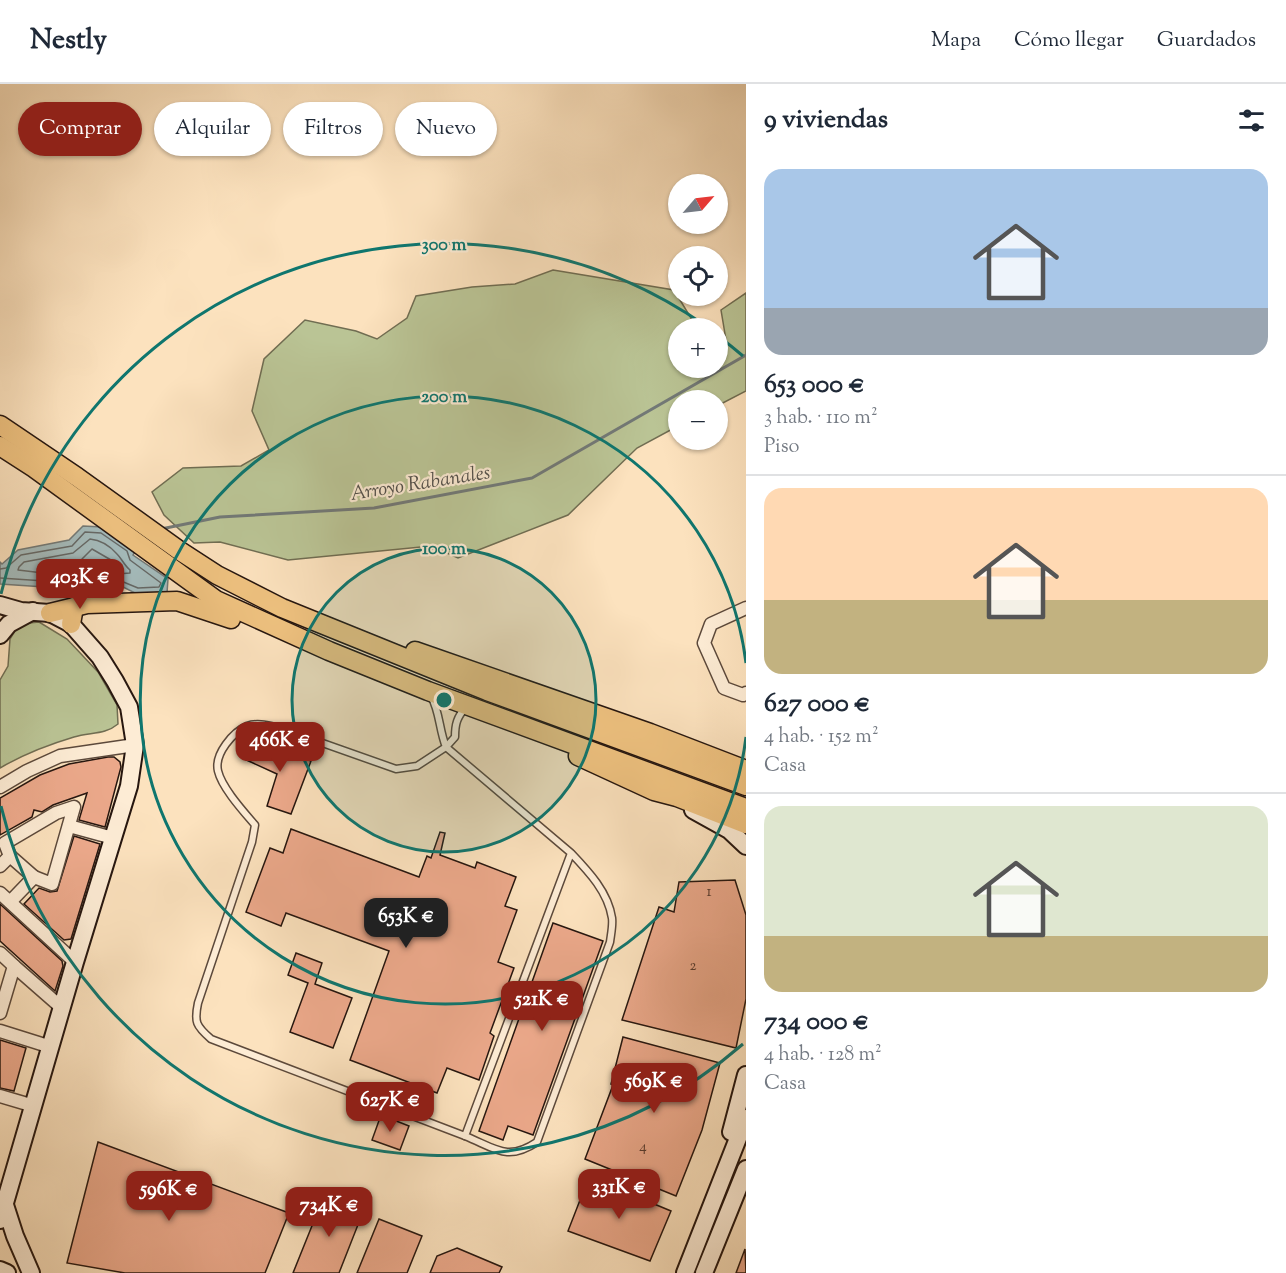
<!DOCTYPE html>
<html lang="es">
<meta charset="utf-8">
<style>
body{margin:0;font-family:"Sorts Mill Goudy",serif;background:#f2f2f3;color:#1f2937;height:100vh;display:flex;flex-direction:column;font-size:22px;white-space:nowrap}
*{box-sizing:border-box;margin:0}
p{font-size:20px;color:#747a83}
.icon{flex:none;width:33px;height:33px;fill:none;stroke:currentColor;stroke-width:2;stroke-linecap:round;stroke-linejoin:round}
.map{position:relative;flex:1;overflow:hidden}
.side{display:flex;flex-direction:column;background:#fff;width:540px}
.side>*{flex:none}
.banner{position:absolute;left:18px;top:18px;width:570px;height:54px;display:flex;gap:12px}
.needle{width:39px;rotate:62deg}
.buttons{position:absolute;left:668px;top:90px;display:grid;gap:12px}
.buttons a{display:grid;place-items:center;width:60px;height:60px;border-radius:50%;background:#fff;box-shadow:0 2px 4px #0004;font-size:30px}
.price{position:absolute;translate:-50% -51px;padding:0 14px;border-radius:12px;background:#8f2418;color:#fff;font-size:20px;line-height:39px;filter:drop-shadow(0 2px 3px #0008)}
.price::after{content:'';position:absolute;left:50%;top:36px;width:18px;height:14px;margin-left:-9px;background:inherit;clip-path:polygon(0 0,100% 0,50% 100%)}
.price.current{background:#222;color:#fff}
ul{padding:0;list-style:none}
li{display:grid;align-content:center;gap:12px;height:318px;padding:0 18px}
li+li{border-top:2px solid #e0e1e3}
li span{display:grid;place-items:center;height:186px;border-radius:18px;color:#555}
li>.icon{margin-inline-start:auto}
span .icon{width:108px;height:108px;fill:#fffc;stroke-width:1}
li b{font-size:26px}
h2{display:flex;justify-content:space-between;align-items:center;height:72px;padding:0 18px;font-size:26px}
.pill{padding:0 21px;border-radius:27px;background:#fff;box-shadow:0 2px 4px #0004;font-size:21px;line-height:54px}
.pill.current{background:#8f2418;color:#fff}
header{display:flex;align-items:center;gap:36px;box-sizing:border-box;height:84px;padding:0 30px;background:#fff;border-bottom:2px solid #e0e1e3}
header strong{font-size:28px}
nav{display:flex;gap:33px;margin-inline-start:auto;font-size:21px}
main{display:flex;flex:1;min-height:0}
.map>svg:first-child{display:block}
</style>
<header>
<strong>Nestly</strong>
<nav><a>Mapa</a><a>Cómo llegar</a><a>Guardados</a></nav>
</header>
<main>
<div class="map">
<svg width="746" height="1189" viewBox="0 0 746 1189">
<rect width="100%" height="100%" fill="#fce2be"/>
<filter id="stains"><feTurbulence type="fractalNoise" baseFrequency=".00333" numOctaves="4"/><feColorMatrix values="0 0 0 0 .2 0 0 0 0 .09 0 0 0 0 .02 0 0 0 .5 -.17"/></filter>
<radialGradient id="worn" r=".72"><stop offset=".6" stop-color="#630" stop-opacity="0"/><stop offset="1" stop-color="#630" stop-opacity=".3"/></radialGradient>
<!-- green -->
<g fill="#bac495" stroke="#706d52" stroke-width="1.5">
<polygon points="553,186 674,206 697,244 678,244 678,284 717,284 717,260 726,256 721,226 746,209 746,307 717,322 717,316 678,316 678,342 637,364 568,431 458,474 431,462 288,476 220,458 194,459 164,431 152,408 183,384 241,382 269,366 252,327 264,275 305,236 356,247 377,255 407,234 416,212 472,203 515,200"/>
<path d="M39 538 67 555 98 588 117 621 118 640C105 651 90 648 74 653 47 661 24 670 0 684V596L8 582 10 555 19 540Z"/>
</g>
<!-- water -->
<polygon fill="#a4bbbc" stroke="#727977" stroke-width="1.5" points="83,442 102,443 136,466 133,471 168,495 167,509 137,510 121,502 115,509 97,509 92,502 60,504 0,500 0,478 2,480 18,466 69,456"/>
<g fill="none" stroke-linecap="round" stroke-linejoin="round">
<!-- shore -->
<g stroke="#656866" stroke-width="1.5">
<path d="M90 455C100 456 110 462 117 470 122 475 124 481 130 486V489L117 490 106 496 94 488 60 491 18 486 19 483 24 478 73 469Z"/>
<polygon points="92,465 111,476 112,482 107,484 97,480 83,479 82,475"/>
<polyline points="0,485 6,484 21,471 72,462 85,448 101,449 127,467 130,476 161,499 159,503 138,504 121,497 112,503 102,503 92,496 60,498 0,494"/>
</g>
<!-- stream -->
<polyline stroke="#727977" stroke-width="3" points="161,445 220,433 374,424 532,394 746,271"/>
</g>
<!-- building -->
<g fill="#eba88a" stroke="#26160f" stroke-width="1.5">
<polygon points="250,655 311,677 291,730 267,722 277,690 242,674"/>
<polygon points="108,673 114,673 120,678 121,683 105,743 79,736 87,709 53,721 42,728 34,726 32,733 0,751 0,714 40,691 69,680"/>
<polygon points="291,745 419,793 427,772 431,774 440,748 445,749 440,771 475,784 477,778 516,793 505,822 517,826 498,878 514,884 490,949 494,952 479,996 447,984 437,1009 350,976 389,867 286,829 281,842 246,828 270,764 283,769"/>
<polygon points="74,752 100,760 71,855 64,856 24,820 39,804 50,808 57,807"/>
<polygon points="735,796 746,831 746,915 736,964 622,936 659,823 674,828 679,798"/>
<polygon points="0,820 62,877 63,882 55,907 0,857"/>
<polygon points="553,839 603,857 533,1051 508,1042 503,1056 479,1047"/>
<polygon points="296,869 322,879 315,900 352,914 333,964 290,948 308,899 288,891"/>
<polygon points="623,953 720,979 702,1046 676,1112 585,1075 613,1001 611,1000"/>
<polygon points="0,956 26,964 14,1007 0,1004"/>
<polygon points="381,1031 409,1042 400,1066 372,1056"/>
<polygon points="98,1058 289,1129 265,1189 125,1189 67,1179"/>
<polygon points="589,1093 671,1127 650,1177 568,1147"/>
<polygon points="324,1112 363,1128 339,1189 293,1189"/>
<polygon points="379,1135 422,1152 407,1189 357,1189"/>
<polygon points="457,1164 502,1183 499,1189 430,1189 437,1172"/>
<polygon points="745,1165 746,1189 736,1189"/>
</g>
<g fill="none" stroke-linecap="round" stroke-linejoin="round">
<defs>
<g id="lane">
<path d="M431 612C440 628 439 646 446 663L417 682 396 685 280 644C270 642 258 638 247 642 233 648 214 670 218 687 222 704 244 728 255 741L252 758 198 919C194 938 196 942 211 955L465 1052"/>
<path d="M466 623C457 633 455 640 455 653L446 663 571 769C589 788 608 808 612 834 613 841 611 850 610 858L537 1058C507 1078 495 1064 465 1052L571 769"/>
</g>
<g id="street">
<polyline points="746,524 711,540 704,559 724,604 743,611 746,609"/>
<polyline points="0,703 27,687 60,672 135,661"/>
<polyline points="69,742 113,754"/>
<polyline points="10,772 34,793"/>
<polyline points="0,782 10,772 5,759 56,729 74,723 52,800 34,793 10,818"/>
<polyline points="0,809 75,878"/>
<polyline points="0,869 14,882 0,929"/>
<polyline points="14,882 62,924"/>
<polyline points="0,947 51,963"/>
<polyline points="0,1012 34,1022"/>
</g>
<g id="secondary">
<polyline points="0,521 21,527 50,529 71,540 100,573 115,597 129,623 135,661 129,702 75,878 0,1136"/>
<polyline points="0,551 9,540 33,527"/>
<polyline points="693,726 729,746 746,762"/>
<polyline points="731,1048 746,991"/>
<polyline points="5,1121 15,1152 31,1189"/>
<polyline points="0,1186 7,1189"/>
<polyline points="685,1189 746,1034"/>
<polyline points="704,1189 746,1085"/>
</g>
<g id="primary">
<polyline points="0,341 77,393 180,467 217,491 282,524 487,607 746,702"/>
<polyline points="0,362 34,384 216,516 329,567 428,607 746,724"/>
<polyline points="50,529 87,520 177,517 231,535"/>
<polyline points="71,540 74,523"/>
<polyline points="415,567 650,649 746,686"/>
<polyline points="578,672 654,707 677,713 746,740"/>
</g>
</defs>
<!-- lane casing -->
<use href="#lane" stroke="#5c493b" stroke-width="9"/>
<!-- street casing -->
<use href="#street" stroke="#5c493b" stroke-width="15"/>
<!-- secondary casing -->
<use href="#secondary" stroke="#26160f" stroke-width="20"/>
<!-- primary casing -->
<use href="#primary" stroke="#26160f" stroke-width="21"/>
<!-- lane -->
<use href="#lane" stroke="#fdecd5" stroke-width="6"/>
<!-- street -->
<use href="#street" stroke="#fdecd5" stroke-width="12"/>
<!-- secondary -->
<use href="#secondary" stroke="#fdecd5" stroke-width="16"/>
<!-- primary -->
<use href="#primary" stroke="#eec17f" stroke-width="18"/>
</g>
<!-- distance rings -->
<circle cx="444" cy="616" r="152" fill="#0f766e" fill-opacity=".12"/>
<g fill="none" stroke="#0f766e" stroke-width="3">
<circle cx="444" cy="616" r="152"/>
<path d="M746 653A304 304 0 1 1 746 579"/>
<path d="M743 960A456 456 0 0 1 1 722M1 510A456 456 0 0 1 706 242M718 252A456 456 0 0 1 743 272"/>
</g>
<g text-anchor="middle" stroke-width="4.5" stroke-linejoin="round" paint-order="stroke">
<!-- number labels -->
<g font-size="15" fill="#573a2e">
<text x="709" y="812">1</text>
<text x="693" y="886">2</text>
<text x="643" y="1067">4</text>
</g>
<!-- water labels -->
<g font-size="20" font-style="italic" fill="#52504c" stroke="#fdecd5">
<text transform="translate(420 398) rotate(-9)" y="7">Arroyo Rabanales</text>
</g>
</g>
<circle cx="444" cy="616" r="9" fill="#0f766e" stroke="#fdecd5" stroke-width="3"/>
<g font-size="18" text-anchor="middle" font-weight="bold" fill="#0f766e" stroke="#fdecd5" stroke-width="4.5" stroke-linejoin="round" paint-order="stroke">
<text x="444" y="166">300 m</text>
<text x="444" y="318">200 m</text>
<text x="444" y="470">100 m</text>
</g>
<rect width="100%" height="100%" filter="url(#stains)"/>
<rect width="100%" height="100%" fill="url(#worn)"/>
</svg>
<div class="buttons">
<a><svg class="needle" viewBox="-14 -14 28 28"><path d="M0-13l5 13h-10z" fill="#e53935"/><path d="M0 13l5-13h-10z" fill="#747a83"/></svg></a>
<a><svg class="icon" aria-label="locate" viewBox="0 0 24 24"><circle cx="12" cy="12" r="6"/><path d="M12 2v4M12 18v4M2 12h4M18 12h4"/></svg></a>
<a>+</a>
<a>−</a>
</div>
<b class="price" style="left:80px;top:526px">403K €</b>
<b class="price" style="left:280px;top:689px">466K €</b>
<b class="price current" style="left:406px;top:865px">653K €</b>
<b class="price" style="left:542px;top:948px">521K €</b>
<b class="price" style="left:654px;top:1030px">569K €</b>
<b class="price" style="left:390px;top:1049px">627K €</b>
<b class="price" style="left:619px;top:1136px">331K €</b>
<b class="price" style="left:169px;top:1138px">596K €</b>
<b class="price" style="left:329px;top:1154px">734K €</b>
<div class="banner">
<a class="pill current">Comprar</a>
<a class="pill">Alquilar</a>
<a class="pill">Filtros</a>
<a class="pill">Nuevo</a>
</div>
</div>
<section class="side">
<h2>9 viviendas<svg class="icon" aria-label="filters" viewBox="0 0 24 24"><path d="M4 7h16M4 17h16"/><circle cx="9" cy="7" r="2"/><circle cx="15" cy="17" r="2"/></svg></h2>
<ul>
<li><span style="background:linear-gradient(#a9c7e8 75%,#9aa5b1 0)"><svg class="icon" aria-label="home" viewBox="0 0 24 24"><path d="M3 11l9-7 9 7M6 9v11h12V9"/></svg></span><div><b>653 000 €</b><p>3 hab. · 110 m²</p><p>Piso</p></div></li>
<li><span style="background:linear-gradient(#ffd9b3 60%,#c2b280 0)"><svg class="icon" aria-label="home" viewBox="0 0 24 24"><path d="M3 11l9-7 9 7M6 9v11h12V9"/></svg></span><div><b>627 000 €</b><p>4 hab. · 152 m²</p><p>Casa</p></div></li>
<li><span style="background:linear-gradient(#dfe7d0 70%,#c2b280 0)"><svg class="icon" aria-label="home" viewBox="0 0 24 24"><path d="M3 11l9-7 9 7M6 9v11h12V9"/></svg></span><div><b>734 000 €</b><p>4 hab. · 128 m²</p><p>Casa</p></div></li>
</ul>
</section>
</main>
